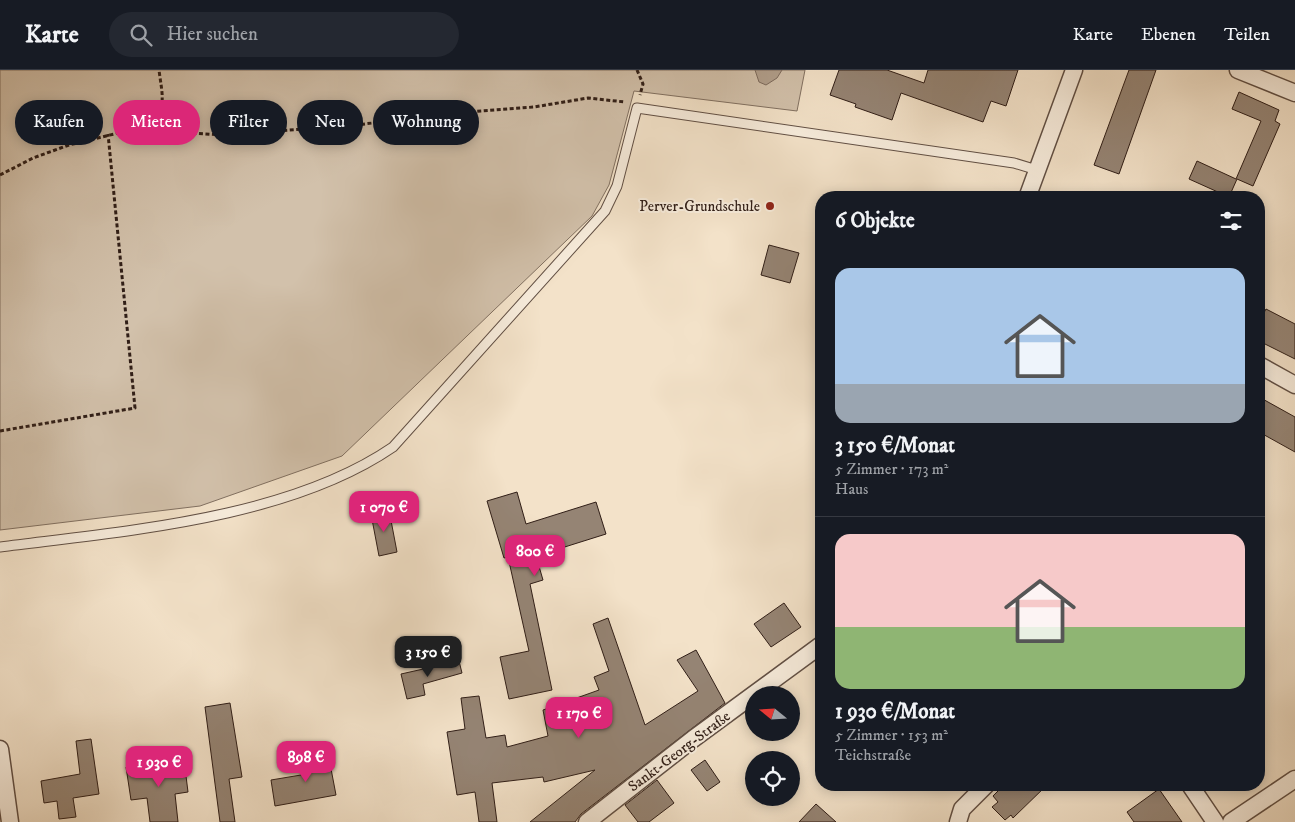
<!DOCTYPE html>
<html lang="de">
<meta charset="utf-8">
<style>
body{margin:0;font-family:"IM FELL DW Pica",serif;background:#242831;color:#f1f3f6;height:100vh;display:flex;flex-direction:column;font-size:19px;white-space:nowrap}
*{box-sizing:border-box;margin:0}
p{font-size:16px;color:#9ea1a6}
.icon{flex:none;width:28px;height:28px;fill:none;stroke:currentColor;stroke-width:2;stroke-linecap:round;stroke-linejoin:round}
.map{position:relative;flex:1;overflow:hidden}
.drawer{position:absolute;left:815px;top:121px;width:450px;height:600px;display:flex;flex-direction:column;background:#171b24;border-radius:20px;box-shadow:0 2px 12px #0003}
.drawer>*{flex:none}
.hud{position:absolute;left:15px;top:30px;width:475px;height:45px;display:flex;gap:10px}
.needle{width:32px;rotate:288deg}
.tools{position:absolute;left:745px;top:616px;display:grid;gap:10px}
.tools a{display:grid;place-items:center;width:55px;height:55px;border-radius:50%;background:#171b24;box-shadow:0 2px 12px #0003;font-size:25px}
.price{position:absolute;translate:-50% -42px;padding:0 11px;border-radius:10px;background:#db2777;color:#fff;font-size:16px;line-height:32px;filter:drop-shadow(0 1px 2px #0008)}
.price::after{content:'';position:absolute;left:50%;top:30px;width:15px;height:11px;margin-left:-8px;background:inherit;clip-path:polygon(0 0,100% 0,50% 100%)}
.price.current{background:#222;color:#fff}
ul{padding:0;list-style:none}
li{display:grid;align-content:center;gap:10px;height:265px;padding:0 20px}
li+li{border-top:1px solid #363941}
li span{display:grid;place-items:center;height:155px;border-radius:15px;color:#555}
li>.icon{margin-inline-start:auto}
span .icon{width:90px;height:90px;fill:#fffc;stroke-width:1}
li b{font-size:21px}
h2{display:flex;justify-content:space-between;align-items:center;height:60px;padding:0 20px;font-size:21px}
.pill{padding:0 18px;border-radius:22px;background:#171b24;box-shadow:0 2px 12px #0003;font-size:18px;line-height:45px}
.pill.current{background:#db2777;color:#fff}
header{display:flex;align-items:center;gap:30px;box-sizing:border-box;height:70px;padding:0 25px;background:#171b24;border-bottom:1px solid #363941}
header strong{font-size:24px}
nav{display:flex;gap:28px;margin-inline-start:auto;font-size:18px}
.search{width:350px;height:45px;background:#242831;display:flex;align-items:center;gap:12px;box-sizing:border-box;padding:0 18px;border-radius:28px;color:#9ea1a6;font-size:19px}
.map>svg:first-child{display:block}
</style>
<header>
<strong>Karte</strong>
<div class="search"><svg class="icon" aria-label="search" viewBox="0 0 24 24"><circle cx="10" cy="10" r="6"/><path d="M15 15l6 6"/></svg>Hier suchen</div>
<nav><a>Karte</a><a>Ebenen</a><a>Teilen</a></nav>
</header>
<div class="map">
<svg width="1295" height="752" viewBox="0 0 1295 752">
<rect width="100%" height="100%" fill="#f3e2c9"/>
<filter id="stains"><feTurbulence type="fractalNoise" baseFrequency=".004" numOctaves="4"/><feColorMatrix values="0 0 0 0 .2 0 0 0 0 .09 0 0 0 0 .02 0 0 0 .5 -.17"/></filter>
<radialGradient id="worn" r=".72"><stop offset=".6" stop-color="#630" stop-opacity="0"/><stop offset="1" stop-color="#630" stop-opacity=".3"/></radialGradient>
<!-- green -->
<polygon fill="#d2c1ab" stroke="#817061" points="0,0 805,0 797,41 634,21 609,115 592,146 342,386 200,436 0,460"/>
<!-- water -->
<polygon fill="#b19f8c" stroke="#7d6b5d" points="755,0 782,0 777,8 766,15 759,12"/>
<!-- building -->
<g fill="#958474" stroke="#301e17">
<polygon points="839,0 887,0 924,13 928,0 1018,0 1006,36 991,31 983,52 901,23 892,50 855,37 856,34 830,25"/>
<polygon points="1129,0 1156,0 1119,104 1094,95"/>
<polygon points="1239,22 1279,40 1275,51 1280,54 1253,116 1237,109 1229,127 1189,109 1197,91 1236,109 1261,51 1232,39"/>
<polygon points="769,175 799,183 790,213 761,205"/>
<polygon points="1266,239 1295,254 1295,289 1259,271 1259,252"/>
<polygon points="1259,327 1295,347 1295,382 1259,362"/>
<polygon points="517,422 526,454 596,432 606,464 536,486 543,510 530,514 552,620 509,629 500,587 529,581 508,487 504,488 487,431"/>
<polygon points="389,440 397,482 379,486 371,444"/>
<polygon points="784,533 801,557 771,577 754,554"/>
<polygon points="608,548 645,655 698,621 677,590 696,580 725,633 581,744 575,752 530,752 595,700 544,712 543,707 492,713 497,752 479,752 475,722 457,725 447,662 465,659 461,628 479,626 486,668 505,665 507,677 548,666 543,640 599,620 594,607 609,601 593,554"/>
<polygon points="459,591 462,603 423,614 425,625 407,629 401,604"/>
<polygon points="230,633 242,707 229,709 235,752 220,752 205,637"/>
<polygon points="91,669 99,724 73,728 76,747 59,749 57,731 44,733 41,711 80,704 76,671"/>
<polygon points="328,683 336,725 275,736 271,710 307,704 305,687"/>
<polygon points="184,690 188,722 175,724 178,752 150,752 147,728 131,730 126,697"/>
<polygon points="705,690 720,712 707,721 691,700"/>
<polygon points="657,710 674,733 649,752 638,752 625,735"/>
<polygon points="1004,715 1047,715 1013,748 1011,745 1005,750 992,737 998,732 993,726"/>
<polygon points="1159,719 1182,752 1134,752 1127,742"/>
<polygon points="816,734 836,752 799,752"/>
</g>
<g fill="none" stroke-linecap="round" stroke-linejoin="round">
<defs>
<path id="service" d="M0 477C124 461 288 449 393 377L605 141 617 116 637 38 1014 93 1037 100"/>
<g id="minor">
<polyline points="1238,0 1295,23"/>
<polyline points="1027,128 1074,0"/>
<polyline points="1259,295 1295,315"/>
<polyline points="0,679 10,752"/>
<polyline points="1190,715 1215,752"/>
<polyline points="587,752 693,669 821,575"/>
<polyline points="958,752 962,739 986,715"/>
<polyline points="1231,752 1295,709"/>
</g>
</defs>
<!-- service casing -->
<use href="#service" stroke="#614f44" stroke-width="11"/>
<!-- minor casing -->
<use href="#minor" stroke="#614f44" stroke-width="19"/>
<!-- path -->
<g stroke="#301e17" stroke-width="3" stroke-dasharray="4 2.5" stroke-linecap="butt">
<polyline points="637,0 643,14 640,25"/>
<path d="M144 57C169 42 162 25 159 0"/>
<polyline points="0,105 33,88 69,75 143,57 171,62 223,65 356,55 455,43 534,37 588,28 625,32"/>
<polyline points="0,361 135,338 108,64"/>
</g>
<!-- service -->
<use href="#service" stroke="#f7ecdc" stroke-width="9"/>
<!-- minor -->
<use href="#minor" stroke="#f7ecdc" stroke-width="16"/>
</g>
<!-- markers -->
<circle fill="#8f2418" stroke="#f7ecdc" stroke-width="2" cx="770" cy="136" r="5"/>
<g text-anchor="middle" stroke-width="4" stroke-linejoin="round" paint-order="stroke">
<!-- poi labels -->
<g font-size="15" fill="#301e17" stroke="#f7ecdc" text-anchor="end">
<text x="760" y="141">Perver-Grundschule</text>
</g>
<!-- street labels -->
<g font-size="15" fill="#301e17" stroke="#f7ecdc">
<text transform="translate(679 681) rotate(-37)" y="5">Sankt-Georg-Straße</text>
</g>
</g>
<rect width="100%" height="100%" filter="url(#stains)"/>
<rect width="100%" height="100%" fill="url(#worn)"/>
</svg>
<div class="tools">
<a><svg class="needle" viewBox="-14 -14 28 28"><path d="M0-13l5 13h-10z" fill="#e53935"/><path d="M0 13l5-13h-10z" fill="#9ea1a6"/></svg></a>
<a><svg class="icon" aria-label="locate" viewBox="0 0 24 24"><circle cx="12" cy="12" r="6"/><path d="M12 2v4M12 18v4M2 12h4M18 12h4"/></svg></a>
</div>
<b class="price" style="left:384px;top:463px">1 070 €</b>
<b class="price" style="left:535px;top:507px">800 €</b>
<b class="price current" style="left:428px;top:608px">3 150 €</b>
<b class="price" style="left:579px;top:669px">1 170 €</b>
<b class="price" style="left:306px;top:713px">898 €</b>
<b class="price" style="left:159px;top:718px">1 930 €</b>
<div class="hud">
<a class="pill">Kaufen</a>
<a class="pill current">Mieten</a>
<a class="pill">Filter</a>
<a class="pill">Neu</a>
<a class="pill">Wohnung</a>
</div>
<section class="drawer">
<h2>6 Objekte<svg class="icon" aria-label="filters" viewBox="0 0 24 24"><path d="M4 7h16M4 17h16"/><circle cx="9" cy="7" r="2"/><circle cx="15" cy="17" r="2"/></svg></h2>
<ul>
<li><span style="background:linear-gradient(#a9c7e8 75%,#9aa5b1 0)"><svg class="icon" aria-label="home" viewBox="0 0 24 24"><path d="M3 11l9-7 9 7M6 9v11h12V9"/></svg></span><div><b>3 150 €/Monat</b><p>5 Zimmer · 173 m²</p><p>Haus</p></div></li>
<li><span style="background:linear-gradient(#f6c9c9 60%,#8fb573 0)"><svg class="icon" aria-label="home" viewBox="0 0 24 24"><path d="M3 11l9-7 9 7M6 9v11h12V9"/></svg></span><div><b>1 930 €/Monat</b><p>5 Zimmer · 153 m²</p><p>Teichstraße</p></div></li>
</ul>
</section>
</div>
